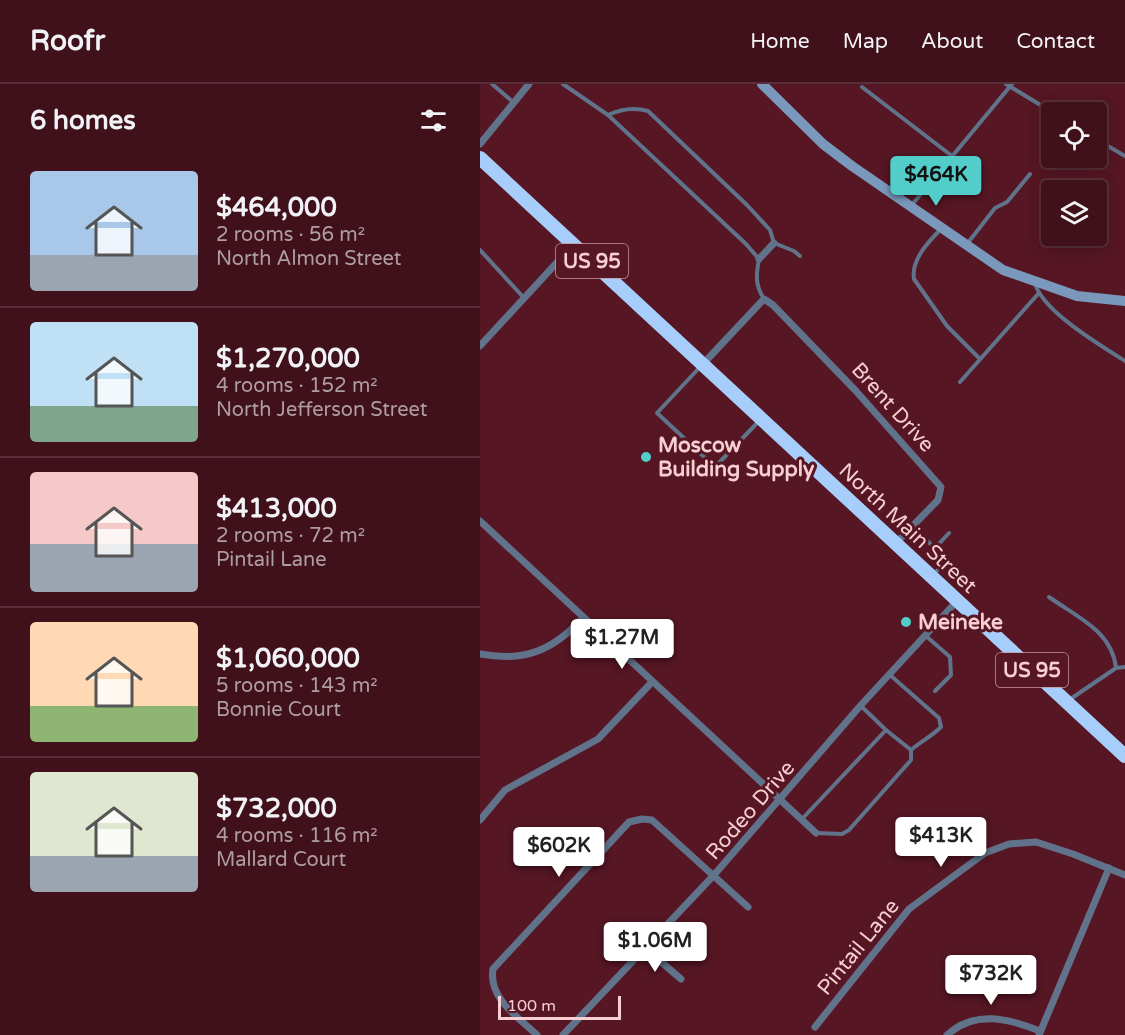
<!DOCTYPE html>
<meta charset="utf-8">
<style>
body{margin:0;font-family:"Varela Round",sans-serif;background:#4b1e28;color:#f1f3f6;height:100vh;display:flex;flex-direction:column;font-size:22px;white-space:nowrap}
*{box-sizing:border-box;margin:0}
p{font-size:20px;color:#ae9da3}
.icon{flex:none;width:33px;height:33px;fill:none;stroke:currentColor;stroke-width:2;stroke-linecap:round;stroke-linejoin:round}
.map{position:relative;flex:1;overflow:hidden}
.drawer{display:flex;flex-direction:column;background:#40101b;width:480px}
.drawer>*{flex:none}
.fabs{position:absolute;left:561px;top:18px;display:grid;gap:12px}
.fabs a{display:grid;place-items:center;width:66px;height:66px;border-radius:6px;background:#40101b;box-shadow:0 3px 15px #0003,0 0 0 2px #59303a;font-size:30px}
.scale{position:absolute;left:18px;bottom:15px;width:123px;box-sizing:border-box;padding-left:6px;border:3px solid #f7ced1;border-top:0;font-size:16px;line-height:21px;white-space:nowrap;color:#f7ced1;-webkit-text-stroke:4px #561624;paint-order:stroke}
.price{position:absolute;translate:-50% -51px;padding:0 14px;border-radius:6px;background:#fff;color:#222;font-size:20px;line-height:39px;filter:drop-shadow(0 2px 3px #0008)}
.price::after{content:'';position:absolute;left:50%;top:36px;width:18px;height:14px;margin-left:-9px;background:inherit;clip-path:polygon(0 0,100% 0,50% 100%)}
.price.current{background:#53cdc9;color:#111}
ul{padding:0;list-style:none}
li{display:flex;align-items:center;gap:18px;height:150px;padding:0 30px}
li+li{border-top:2px solid #59303a}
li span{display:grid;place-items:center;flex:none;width:168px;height:120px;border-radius:6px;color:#555}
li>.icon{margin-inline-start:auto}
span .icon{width:72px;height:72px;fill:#fffc;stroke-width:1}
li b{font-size:26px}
h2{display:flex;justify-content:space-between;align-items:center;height:72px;padding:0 30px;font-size:26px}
header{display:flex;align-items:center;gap:36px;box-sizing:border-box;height:84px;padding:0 30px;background:#40101b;border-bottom:2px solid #59303a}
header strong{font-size:28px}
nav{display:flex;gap:33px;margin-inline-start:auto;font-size:21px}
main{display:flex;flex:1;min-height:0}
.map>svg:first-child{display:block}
</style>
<header>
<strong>Roofr</strong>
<nav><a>Home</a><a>Map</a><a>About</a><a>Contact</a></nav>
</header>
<main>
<section class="drawer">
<h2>6 homes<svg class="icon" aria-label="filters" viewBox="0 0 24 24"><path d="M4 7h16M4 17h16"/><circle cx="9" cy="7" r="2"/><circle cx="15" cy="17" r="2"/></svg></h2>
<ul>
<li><span style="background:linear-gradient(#a9c7e8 70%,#9aa5b1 0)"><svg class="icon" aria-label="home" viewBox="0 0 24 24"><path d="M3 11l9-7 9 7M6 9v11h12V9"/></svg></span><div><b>$464,000</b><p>2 rooms · 56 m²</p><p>North Almon Street</p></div></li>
<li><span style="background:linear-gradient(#bfe0f5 70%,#7fa58c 0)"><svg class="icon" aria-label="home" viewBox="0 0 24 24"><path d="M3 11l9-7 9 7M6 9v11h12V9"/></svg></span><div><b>$1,270,000</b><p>4 rooms · 152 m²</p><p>North Jefferson Street</p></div></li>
<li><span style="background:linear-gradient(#f6c9c9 60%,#9aa5b1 0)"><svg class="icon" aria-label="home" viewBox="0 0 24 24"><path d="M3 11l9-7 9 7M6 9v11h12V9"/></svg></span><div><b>$413,000</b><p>2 rooms · 72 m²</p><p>Pintail Lane</p></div></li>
<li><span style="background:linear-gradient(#ffd9b3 70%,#8fb573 0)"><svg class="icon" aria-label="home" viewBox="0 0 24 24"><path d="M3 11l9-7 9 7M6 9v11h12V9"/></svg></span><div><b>$1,060,000</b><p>5 rooms · 143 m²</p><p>Bonnie Court</p></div></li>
<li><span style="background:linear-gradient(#dfe7d0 70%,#9aa5b1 0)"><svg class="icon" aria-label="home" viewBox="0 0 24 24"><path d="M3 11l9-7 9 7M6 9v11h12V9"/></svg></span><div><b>$732,000</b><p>4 rooms · 116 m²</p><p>Mallard Court</p></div></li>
</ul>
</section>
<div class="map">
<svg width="645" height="951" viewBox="0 0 645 951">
<rect width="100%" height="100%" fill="#561624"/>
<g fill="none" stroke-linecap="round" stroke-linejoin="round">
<!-- lane -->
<g stroke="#60738a" stroke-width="4">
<polyline points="12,0 33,18"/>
<path d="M83 0 128 31 266 160 279 175C276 191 275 201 284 215"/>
<polyline points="526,0 572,28"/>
<polyline points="382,3 472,72"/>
<path d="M128 31C141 25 154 23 168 27L267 121 290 146 294 159 314 167 320 172"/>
<polyline points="616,55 645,72"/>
<polyline points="431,122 532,0"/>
<path d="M461 145C448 158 431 176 434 195L467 242 499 274"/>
<polyline points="487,160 515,124 527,118 550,90"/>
<polyline points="0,166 44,214"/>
<path d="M555 199C562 227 620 261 645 277"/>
<polyline points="220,283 177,329 235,383 279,337"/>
<polyline points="480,298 558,210"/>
<polyline points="432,442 467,476 453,491"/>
<polyline points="455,464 469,449"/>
<path d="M569 513C597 533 632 547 636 584L645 583"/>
<polyline points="446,552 470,573 471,591 455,607"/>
<polyline points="589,616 636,584"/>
<polyline points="406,646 431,666"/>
<polyline points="322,735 406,646 381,622"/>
<path d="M336 749 362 750 369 746 431 676V666C441 657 451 653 461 643L459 634 410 591"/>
</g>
<!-- street -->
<g stroke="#60738a" stroke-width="7">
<polyline points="0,60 49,0"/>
<polyline points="279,175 294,159"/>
<polyline points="0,262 94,160"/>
<polyline points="222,281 284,215 293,221 375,306 461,403 458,416 415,460"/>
<polyline points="0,437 336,749"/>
<path d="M0 570C45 578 72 567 103 534"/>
<polyline points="0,736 25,706 118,655 172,598"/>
<polyline points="165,864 201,895"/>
<polyline points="335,943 429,825 505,769 529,760 556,758 593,770 645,791"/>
<path d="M57 951C38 933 8 914 13 885L149 738 162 735 172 736 268 823"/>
<polyline points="83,951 234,791 381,621 476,518"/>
<path d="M467 951C495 925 530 935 560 947"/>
<polyline points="559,951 629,784"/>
</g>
<!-- secondary -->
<polyline stroke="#7998bc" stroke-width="10" points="282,0 343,60 372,82 523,186 597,212 645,217"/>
<!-- highway -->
<polyline stroke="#a7cefa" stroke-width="14" points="0,74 645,672"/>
</g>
<!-- markers -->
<g fill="#53cdc9" stroke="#561624" stroke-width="2">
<circle cx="166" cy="373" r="6"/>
<circle cx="426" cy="538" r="6"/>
</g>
<g text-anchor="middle" stroke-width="6" stroke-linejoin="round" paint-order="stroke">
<!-- shield labels -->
<g fill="#561624" stroke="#c7979d" stroke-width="1.5">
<rect x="76" y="160" width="72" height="34" rx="4.5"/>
<rect x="516" y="569" width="72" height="34" rx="4.5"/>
</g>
<g font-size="20" font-weight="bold" fill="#f7ced1">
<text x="112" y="184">US 95</text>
<text x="552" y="593">US 95</text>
</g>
<!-- street labels -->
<g font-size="21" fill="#f7ced1" stroke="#561624">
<text transform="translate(413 323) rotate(48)" y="7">Brent Drive</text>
<text transform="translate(428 444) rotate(43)" y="7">North Main Street</text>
<text transform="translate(270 726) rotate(-49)" y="7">Rodeo Drive</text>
<text transform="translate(378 863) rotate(-51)" y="7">Pintail Lane</text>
</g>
<!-- poi labels -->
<g font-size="21" font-weight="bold" fill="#f7ced1" stroke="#561624" text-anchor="start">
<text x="178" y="368">Moscow<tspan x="178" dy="24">Building Supply</tspan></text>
<text x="438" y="545">Meineke</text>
</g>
</g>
</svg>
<div class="fabs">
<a><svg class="icon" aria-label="locate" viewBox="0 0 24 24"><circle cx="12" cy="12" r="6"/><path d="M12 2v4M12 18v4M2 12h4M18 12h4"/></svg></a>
<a><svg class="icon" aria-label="layers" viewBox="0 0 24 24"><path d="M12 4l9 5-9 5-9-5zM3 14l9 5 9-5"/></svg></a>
</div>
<div class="scale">100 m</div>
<b class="price current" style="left:456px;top:123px">$464K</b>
<b class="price" style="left:142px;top:586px">$1.27M</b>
<b class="price" style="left:461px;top:784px">$413K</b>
<b class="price" style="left:79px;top:794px">$602K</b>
<b class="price" style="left:175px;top:889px">$1.06M</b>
<b class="price" style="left:511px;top:922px">$732K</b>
</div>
</main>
